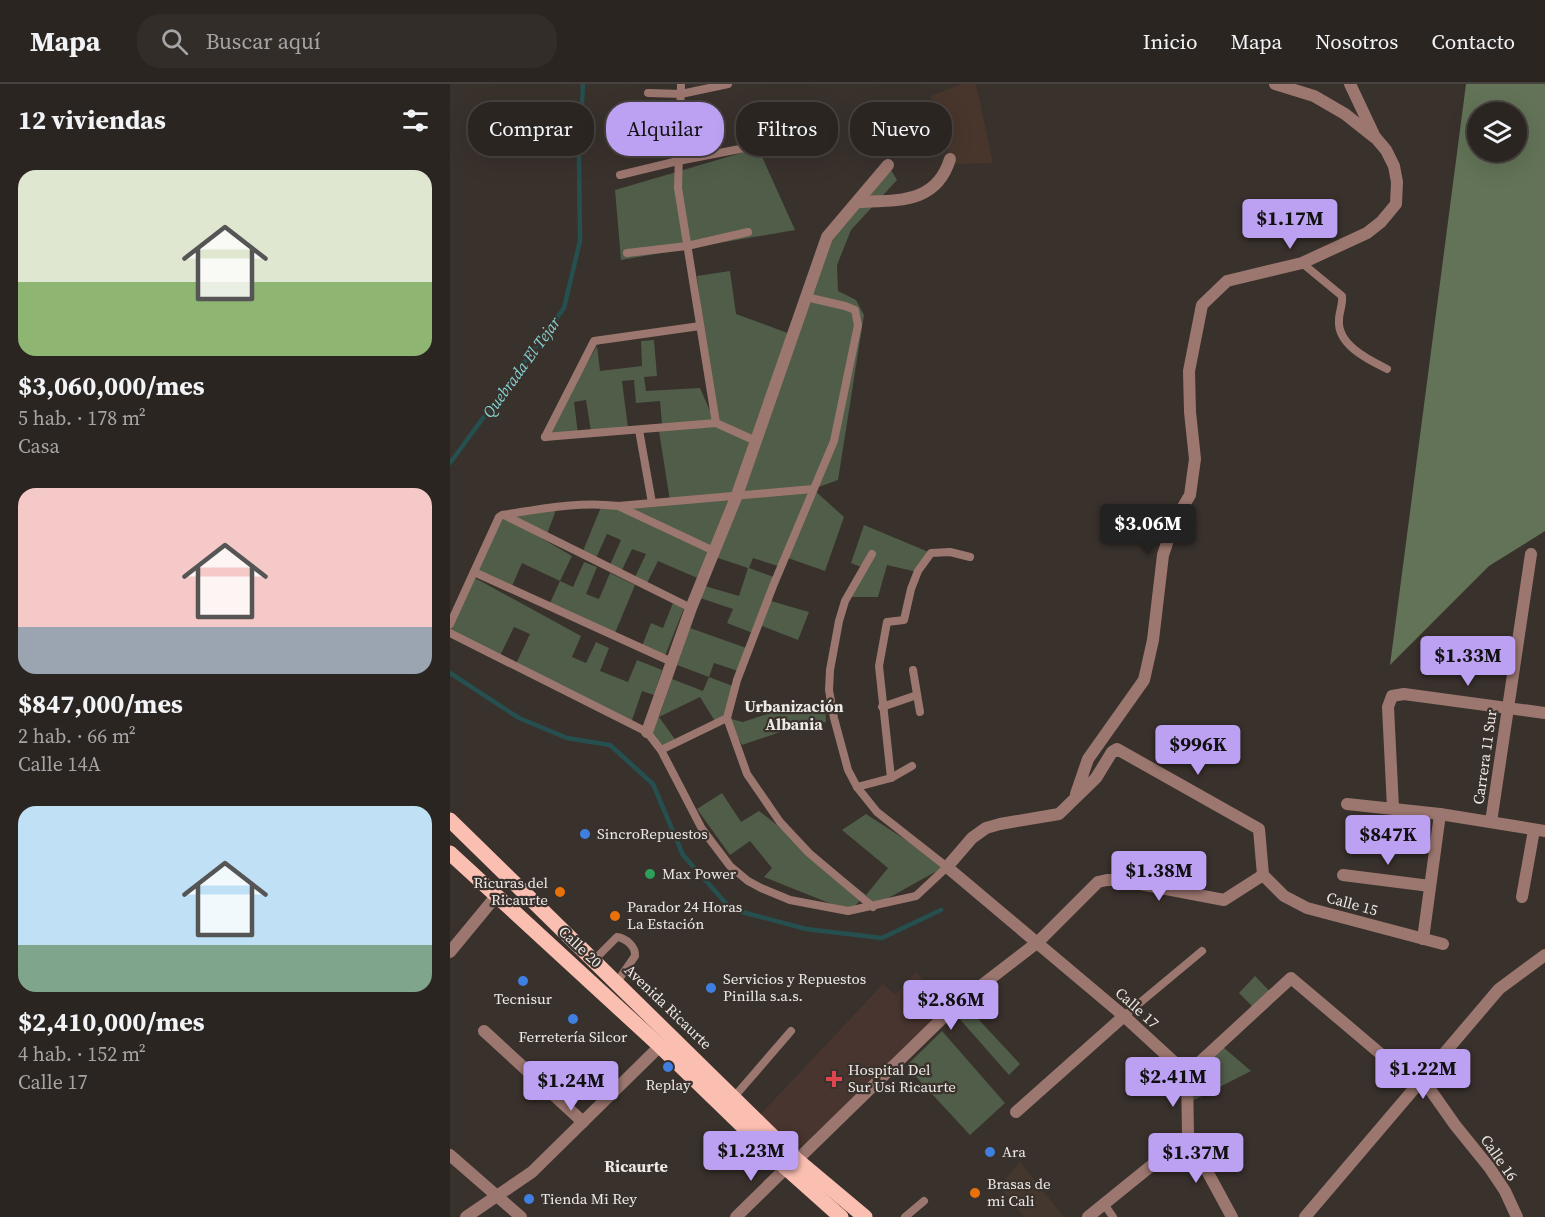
<!DOCTYPE html>
<html lang="es">
<meta charset="utf-8">
<style>
body{margin:0;font-family:"Source Serif 4",serif;background:#332d2a;color:#f1f3f6;height:100vh;display:flex;flex-direction:column;font-size:22px;white-space:nowrap}
*{box-sizing:border-box;margin:0}
p{font-size:20px;color:#a6a5a5}
.icon{flex:none;width:33px;height:33px;fill:none;stroke:currentColor;stroke-width:2;stroke-linecap:round;stroke-linejoin:round}
.map{position:relative;flex:1;overflow:hidden}
.drawer{display:flex;flex-direction:column;background:#2b2521;width:450px}
.drawer>*{flex:none}
.guide{position:absolute;left:18px;top:18px;width:570px;height:54px;display:flex;gap:12px}
.tools{position:absolute;left:1017px;top:18px;display:grid;gap:12px}
.tools a{display:grid;place-items:center;width:60px;height:60px;border-radius:50%;background:#2b2521;box-shadow:0 6px 24px #0002,0 0 0 2px #47423f;font-size:30px}
.price{position:absolute;translate:-50% -51px;padding:0 14px;border-radius:6px;background:#bca0f2;color:#111;font-size:20px;line-height:39px;filter:drop-shadow(0 2px 3px #0008)}
.price::after{content:'';position:absolute;left:50%;top:36px;width:18px;height:14px;margin-left:-9px;background:inherit;clip-path:polygon(0 0,100% 0,50% 100%)}
.price.current{background:#222;color:#fff}
ul{padding:0;list-style:none}
li{display:grid;align-content:center;gap:12px;height:318px;padding:0 18px}
li span{display:grid;place-items:center;height:186px;border-radius:18px;color:#555}
li>.icon{margin-inline-start:auto}
span .icon{width:108px;height:108px;fill:#fffc;stroke-width:1}
li b{font-size:26px}
h2{display:flex;justify-content:space-between;align-items:center;height:72px;padding:0 18px;font-size:26px}
.pill{padding:0 21px;border-radius:24px;background:#2b2521;box-shadow:0 6px 24px #0002,0 0 0 2px #47423f;font-size:21px;line-height:54px}
.pill.current{background:#bca0f2;color:#111}
header{display:flex;align-items:center;gap:36px;box-sizing:border-box;height:84px;padding:0 30px;background:#2b2521;border-bottom:2px solid #47423f}
header strong{font-size:28px}
nav{display:flex;gap:33px;margin-inline-start:auto;font-size:21px}
.search{width:420px;height:54px;background:#332d2a;display:flex;align-items:center;gap:15px;box-sizing:border-box;padding:0 21px;border-radius:24px;color:#a6a5a5;font-size:22px}
main{display:flex;flex:1;min-height:0}
.map>svg:first-child{display:block}
</style>
<header>
<strong>Mapa</strong>
<div class="search"><svg class="icon" aria-label="search" viewBox="0 0 24 24"><circle cx="10" cy="10" r="6"/><path d="M15 15l6 6"/></svg>Buscar aquí</div>
<nav><a>Inicio</a><a>Mapa</a><a>Nosotros</a><a>Contacto</a></nav>
</header>
<main>
<section class="drawer">
<h2>12 viviendas<svg class="icon" aria-label="filters" viewBox="0 0 24 24"><path d="M4 7h16M4 17h16"/><circle cx="9" cy="7" r="2"/><circle cx="15" cy="17" r="2"/></svg></h2>
<ul>
<li><span style="background:linear-gradient(#dfe7d0 60%,#8fb573 0)"><svg class="icon" aria-label="home" viewBox="0 0 24 24"><path d="M3 11l9-7 9 7M6 9v11h12V9"/></svg></span><div><b>$3,060,000/mes</b><p>5 hab. · 178 m²</p><p>Casa</p></div></li>
<li><span style="background:linear-gradient(#f6c9c9 75%,#9aa5b1 0)"><svg class="icon" aria-label="home" viewBox="0 0 24 24"><path d="M3 11l9-7 9 7M6 9v11h12V9"/></svg></span><div><b>$847,000/mes</b><p>2 hab. · 66 m²</p><p>Calle 14A</p></div></li>
<li><span style="background:linear-gradient(#bfe0f5 75%,#7fa58c 0)"><svg class="icon" aria-label="home" viewBox="0 0 24 24"><path d="M3 11l9-7 9 7M6 9v11h12V9"/></svg></span><div><b>$2,410,000/mes</b><p>4 hab. · 152 m²</p><p>Calle 17</p></div></li>
</ul>
</section>
<div class="map">
<svg width="1095" height="1133" viewBox="0 0 1095 1133">
<rect width="100%" height="100%" fill="#39312c"/>
<!-- built -->
<polygon fill="#44372d" points="570,1078 614,1133 574,1133 562,1119 549,1102"/>
<!-- industrial -->
<polygon fill="#48362c" points="511,0 526,0 543,79 503,80 481,12"/>
<!-- medical -->
<polygon fill="#49352f" points="466,888 501,923 344,1069 310,1031 433,900 445,911"/>
<!-- green -->
<g fill="#505d48">
<polygon points="308,64 345,146 171,176 165,106"/>
<polygon points="438,81 447,96 401,146 387,181 388,207 406,216 414,231 388,396 363,405 394,433 375,487 338,474 334,484 303,474 299,484 329,495 321,517 359,528 348,556 312,542 308,551 277,539 283,525 250,514 255,502 289,512 298,484 265,473 252,496 208,477 197,499 185,493 196,470 182,465 172,486 160,481 171,456 157,450 146,474 133,467 151,423 220,417 208,341 212,340 210,317 186,319 184,296 172,297 178,344 141,348 136,316 124,318 128,350 95,353 147,262 150,287 192,282 191,257 204,256 207,292 194,293 196,307 250,304 264,336 247,192 280,187 286,230 343,251 377,153"/>
<polygon points="106,426 97,450 63,432"/>
<polygon points="52,431 122,472 110,497 123,503 134,478 147,483 136,510 149,515 160,489 185,501 165,549 100,519 110,497 72,479 62,502 24,488"/>
<polygon points="414,441 481,469 467,488 437,481 428,513 402,513 411,483 401,479"/>
<polygon points="25,494 131,552 122,573 136,579 146,558 159,564 150,587 178,598 187,576 212,586 204,611 192,607 181,639 65,582 80,550 64,543 49,574 0,549 0,541"/>
<polygon points="223,519 234,524 215,572 192,562 201,539 213,544"/>
<polygon points="240,544 302,566 294,589 264,579 259,593 288,604 277,634 293,638 320,629 323,623 375,619 376,638 345,643 292,661 277,634 266,639 250,613 209,633 227,658 211,666 197,648 209,633 222,595 253,607 259,593 227,581"/>
<polygon points="272,709 291,738 309,727 416,811 438,784 392,746 416,730 496,782 424,822 416,811 399,827 314,793 322,784 300,757 280,771 247,725"/>
<polygon points="805,892 826,914 809,929 789,909"/>
<polygon points="517,923 570,980 559,991 507,932"/>
<polygon points="492,947 555,1019 520,1051 456,982"/>
<polygon points="773,963 801,987 742,1017 743,992"/>
</g>
<!-- forest -->
<path fill="#627357" fill-rule="evenodd" d="M1016 0H1095V447L1039 482 940 581ZM1028 28H1066V68H1028Z"/>
<g fill="none" stroke-linecap="round" stroke-linejoin="round">
<!-- stream -->
<g stroke="#264f4f" stroke-width="4.5">
<polyline points="0,379 114,224 130,157 129,76 133,0"/>
<polyline points="0,589 69,634 117,654 160,661 203,700 233,771 281,825 356,845 432,854 491,826"/>
</g>
<!-- lane -->
<g stroke="#9c776f" stroke-width="8">
<polyline points="231,0 228,104 266,339 306,357"/>
<polyline points="198,9 231,10 278,0"/>
<polyline points="170,91 228,77 300,63"/>
<polyline points="177,169 237,162 298,148"/>
<path d="M852 179 892 212C893 221 889 228 889 236 887 261 919 276 937 285"/>
<polyline points="356,213 395,222 405,226 408,241 384,357 323,502 287,596 277,634 297,690 330,738 359,769 423,823"/>
<polyline points="189,346 202,419"/>
<polyline points="95,353 144,257 250,242"/>
<polyline points="95,353 266,339"/>
<polyline points="168,422 264,467"/>
<polyline points="54,431 241,524"/>
<polyline points="24,488 222,578"/>
<path d="M0 540 49 433 52 431C90 425 130 417 168 422L363 405"/>
<polyline points="0,549 197,648 211,666 252,745 280,782 298,797 311,804 340,816 398,827 466,812 497,783 427,728 407,703 398,686 384,634 379,606 380,586 389,537 395,517 422,470"/>
<polyline points="463,586 470,628"/>
<polyline points="432,623 467,611"/>
<polyline points="211,666 277,634"/>
<polyline points="441,694 429,582 437,538 454,536 461,505 468,487 481,469 500,468 520,473"/>
<polyline points="407,703 441,694 462,682"/>
<path d="M144 876 167 853C176 854 186 863 185 872L167 898"/>
<polyline points="674,932 752,867"/>
<polyline points="284,1013 341,947"/>
<polyline points="654,1120 663,1133"/>
<polyline points="455,1133 474,1117"/>
</g>
<!-- street -->
<g stroke="#9c776f" stroke-width="12">
<polyline points="825,0 864,12 895,30 924,53"/>
<path d="M407 118C446 116 486 121 500 75"/>
<polyline points="197,648 241,524 287,411 377,153 438,81"/>
<polyline points="626,710 638,675 694,596 703,556 713,471 724,438 740,411 745,375 740,328 739,287 752,221 777,197 852,179 917,149 931,138 946,120 947,98 944,82 936,66 925,53 900,0"/>
<polyline points="897,720 990,730 1095,747"/>
<polyline points="943,724 938,623 942,612 954,610 1095,629"/>
<polyline points="1041,738 1081,470"/>
<polyline points="813,791 834,812 857,824 993,860"/>
<polyline points="893,791 980,802"/>
<polyline points="1072,813 1084,746"/>
<polyline points="973,855 990,730"/>
<polyline points="0,868 47,811"/>
<polyline points="34,947 133,1038"/>
<polyline points="737,990 841,894 939,977 972,994 1005,1041 1039,1083 1055,1107 1067,1133"/>
<polyline points="566,1028 674,932"/>
<polyline points="0,1071 71,1133"/>
<polyline points="347,1076 506,921 588,858 648,798 657,796 669,796 774,816 813,791"/>
<polyline points="16,1133 82,1088 210,962"/>
<polyline points="286,1133 336,1084"/>
<polyline points="638,1133 738,1052"/>
<polyline points="782,1133 738,1052 737,990 674,932 497,783 522,754 536,744 550,740 609,730 646,694 662,668 667,665 809,745 813,791"/>
<polyline points="855,1133 1049,905 1095,871"/>
</g>
<!-- primary -->
<g stroke="#fbbfb2" stroke-width="15">
<polyline points="0,736 347,1076 415,1133"/>
<polyline points="0,769 210,962 336,1084 391,1133"/>
</g>
</g>
<!-- markers -->
<g fill="#3f7fe0" stroke="#39312c" stroke-width="2">
<circle cx="135" cy="750" r="6"/>
<circle cx="73" cy="897" r="6"/>
<circle cx="261" cy="904" r="6"/>
<circle cx="123" cy="935" r="6"/>
<circle cx="218" cy="983" r="6"/>
<circle cx="540" cy="1068" r="6"/>
<circle cx="79" cy="1115" r="6"/>
</g>
<circle fill="#2e9e5b" stroke="#39312c" stroke-width="2" cx="200" cy="790" r="6"/>
<g fill="#e8710a" stroke="#39312c" stroke-width="2">
<circle cx="110" cy="808" r="6"/>
<circle cx="165" cy="832" r="6"/>
<circle cx="525" cy="1109" r="6"/>
</g>
<path fill="#e0444e" stroke="#39312c" stroke-width="2" d="M381 986h6v6h6v6h-6v6h-6v-6h-6v-6h6z"/>
<g text-anchor="middle" stroke-width="4.5" stroke-linejoin="round" paint-order="stroke">
<!-- street labels -->
<g font-size="15" fill="#eee9e5" stroke="#39312c">
<text transform="translate(1035 673) rotate(-82)" y="5">Carrera 11 Sur</text>
<text transform="translate(902 820) rotate(15)" y="5">Calle 15</text>
<text transform="translate(130 863) rotate(43)" y="5">Calle 20</text>
<text transform="translate(218 923) rotate(44)" y="5">Avenida Ricaurte</text>
<text transform="translate(687 924) rotate(42)" y="5">Calle 17</text>
<text transform="translate(1049 1074) rotate(55)" y="5">Calle 16</text>
</g>
<!-- poi labels -->
<g font-size="15" fill="#eee9e5" stroke="#39312c" text-anchor="start">
<text x="147" y="755">SincroRepuestos</text>
<text x="212" y="795">Max Power</text>
<text x="98" y="804" text-anchor="end">Ricuras del<tspan x="98" dy="17">Ricaurte</tspan></text>
<text x="177" y="828">Parador 24 Horas<tspan x="177" dy="17">La Estación</tspan></text>
<text x="273" y="900">Servicios y Repuestos<tspan x="273" dy="17">Pinilla s.a.s.</tspan></text>
<text x="73" y="920" text-anchor="middle">Tecnisur</text>
<text x="123" y="958" text-anchor="middle">Ferretería Silcor</text>
<text x="398" y="991">Hospital Del<tspan x="398" dy="17">Sur Usi Ricaurte</tspan></text>
<text x="218" y="1006" text-anchor="middle">Replay</text>
<text x="552" y="1073">Ara</text>
<text x="537" y="1105">Brasas de<tspan x="537" dy="17">mi Cali</tspan></text>
<text x="91" y="1120">Tienda Mi Rey</text>
</g>
<!-- water labels -->
<g font-size="16" font-style="italic" fill="#85d2d2" stroke="#39312c">
<text transform="translate(71 283) rotate(-54)" y="6">Quebrada El Tejar</text>
</g>
<!-- neighbourhood labels -->
<g font-size="16" font-weight="bold" fill="#eee9e5" stroke="#39312c">
<text x="344" y="628">Urbanización<tspan x="344" dy="18">Albania</tspan></text>
<text x="186" y="1088">Ricaurte</text>
</g>
</g>
</svg>
<div class="tools">
<a><svg class="icon" aria-label="layers" viewBox="0 0 24 24"><path d="M12 4l9 5-9 5-9-5zM3 14l9 5 9-5"/></svg></a>
</div>
<b class="price" style="left:840px;top:166px">$1.17M</b>
<b class="price current" style="left:698px;top:471px">$3.06M</b>
<b class="price" style="left:1018px;top:603px">$1.33M</b>
<b class="price" style="left:748px;top:692px">$996K</b>
<b class="price" style="left:938px;top:782px">$847K</b>
<b class="price" style="left:709px;top:818px">$1.38M</b>
<b class="price" style="left:501px;top:947px">$2.86M</b>
<b class="price" style="left:973px;top:1016px">$1.22M</b>
<b class="price" style="left:723px;top:1024px">$2.41M</b>
<b class="price" style="left:121px;top:1028px">$1.24M</b>
<b class="price" style="left:301px;top:1098px">$1.23M</b>
<b class="price" style="left:746px;top:1100px">$1.37M</b>
<div class="guide">
<a class="pill">Comprar</a>
<a class="pill current">Alquilar</a>
<a class="pill">Filtros</a>
<a class="pill">Nuevo</a>
</div>
</div>
</main>
